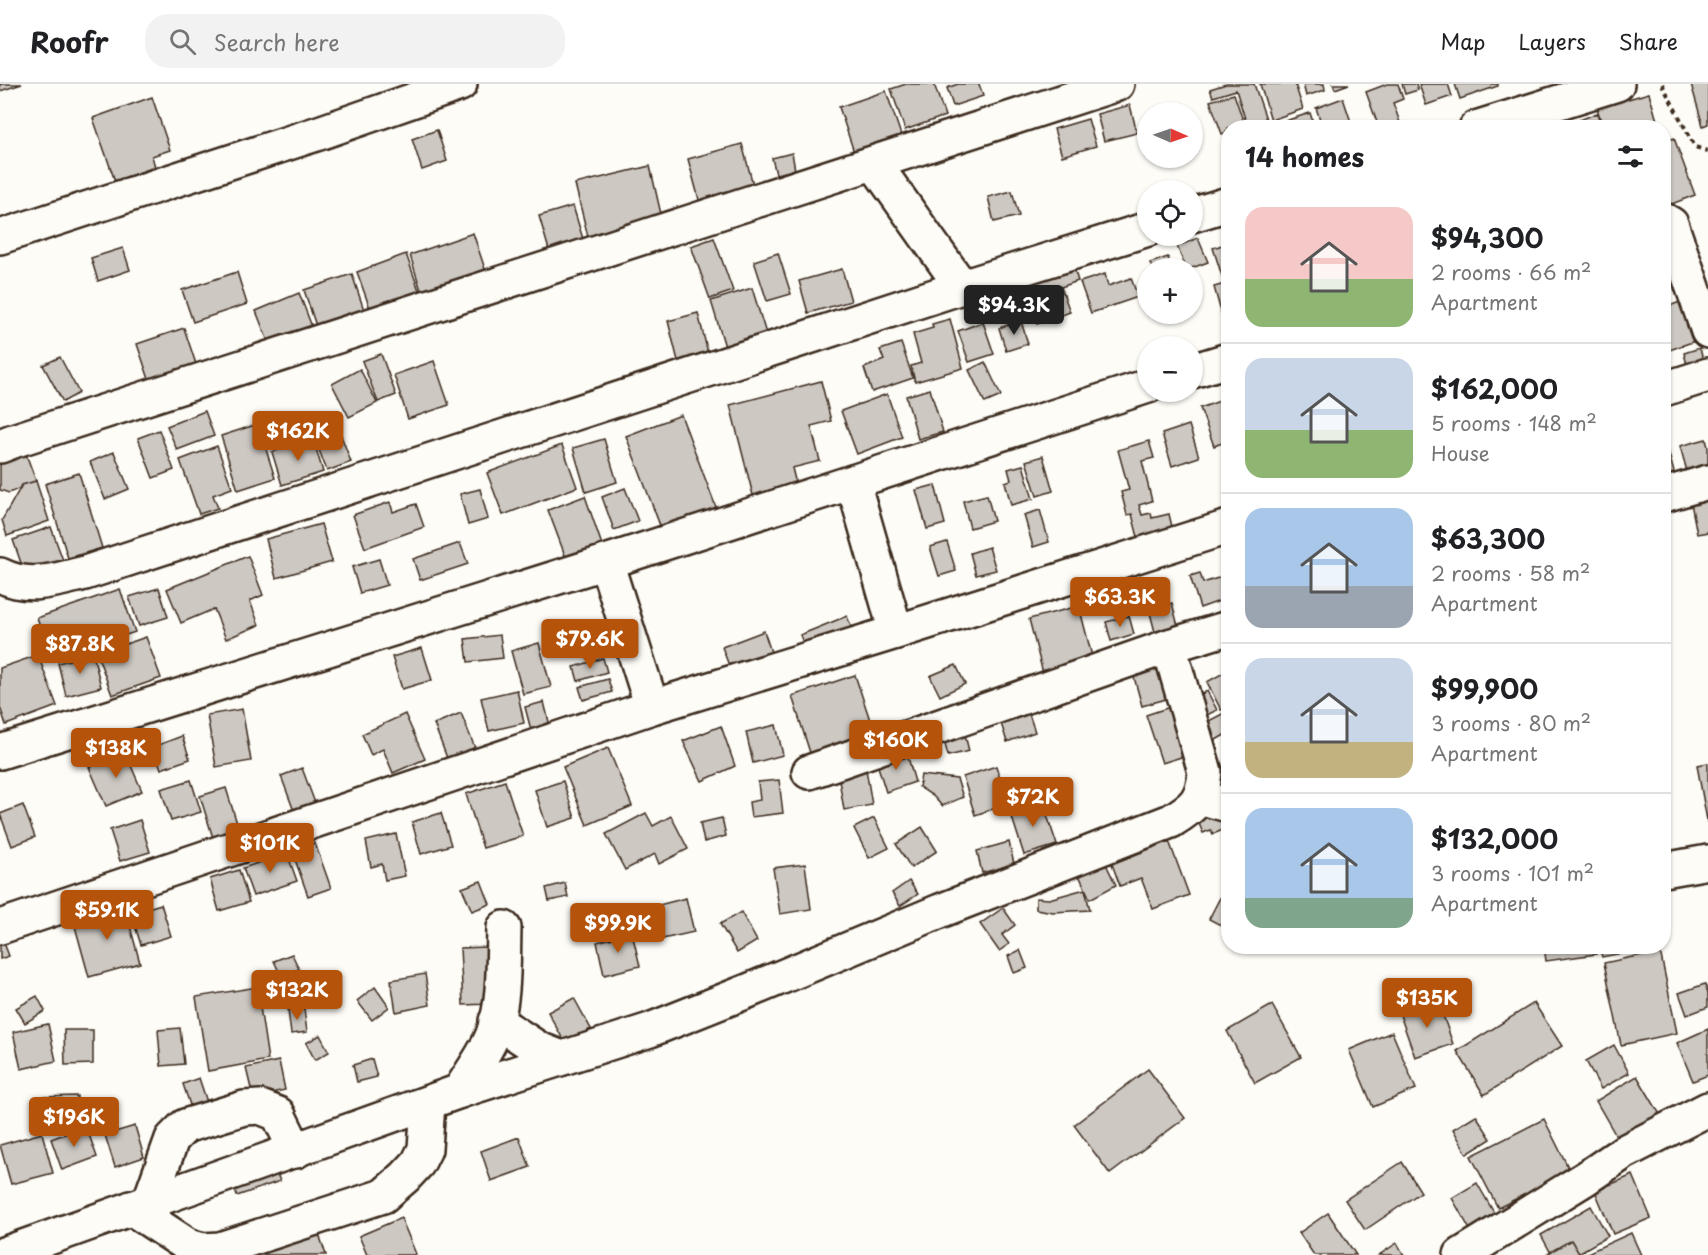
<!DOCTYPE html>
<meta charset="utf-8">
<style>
body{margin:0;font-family:"Playpen Sans",sans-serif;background:#f2f2f2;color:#202124;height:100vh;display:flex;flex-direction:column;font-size:22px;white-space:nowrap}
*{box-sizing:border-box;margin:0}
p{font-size:20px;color:#757577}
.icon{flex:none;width:33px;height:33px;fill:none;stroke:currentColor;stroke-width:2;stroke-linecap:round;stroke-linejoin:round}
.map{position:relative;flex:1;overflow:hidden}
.side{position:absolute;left:1221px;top:36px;width:450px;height:834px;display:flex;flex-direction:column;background:#fff;border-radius:24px;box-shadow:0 2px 4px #0004}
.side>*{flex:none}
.needle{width:39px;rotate:92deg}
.fabs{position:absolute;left:1137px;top:18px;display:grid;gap:12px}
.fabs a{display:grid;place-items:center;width:66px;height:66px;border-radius:50%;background:#fff;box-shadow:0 2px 4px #0004;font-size:30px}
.price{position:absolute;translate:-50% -51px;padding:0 14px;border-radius:6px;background:#b45309;color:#fff;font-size:20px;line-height:39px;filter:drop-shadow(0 2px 3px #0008)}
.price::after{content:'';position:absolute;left:50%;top:36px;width:18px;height:14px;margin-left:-9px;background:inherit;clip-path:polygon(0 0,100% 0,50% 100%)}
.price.on{background:#222;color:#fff}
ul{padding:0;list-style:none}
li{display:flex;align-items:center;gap:18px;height:150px;padding:0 24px}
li+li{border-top:2px solid #e0e0e0}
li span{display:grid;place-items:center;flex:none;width:168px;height:120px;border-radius:18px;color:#555}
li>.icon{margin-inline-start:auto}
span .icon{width:72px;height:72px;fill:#fffc;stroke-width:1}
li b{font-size:26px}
h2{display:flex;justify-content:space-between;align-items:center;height:72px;padding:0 24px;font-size:26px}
header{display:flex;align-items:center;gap:36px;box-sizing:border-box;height:84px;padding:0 30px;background:#fff;border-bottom:2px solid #e0e0e0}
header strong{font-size:28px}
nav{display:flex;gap:33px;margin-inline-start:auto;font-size:21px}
.search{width:420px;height:54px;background:#f2f2f2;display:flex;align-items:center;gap:15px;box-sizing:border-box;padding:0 21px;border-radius:24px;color:#757577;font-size:22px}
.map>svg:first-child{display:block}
</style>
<header>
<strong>Roofr</strong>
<div class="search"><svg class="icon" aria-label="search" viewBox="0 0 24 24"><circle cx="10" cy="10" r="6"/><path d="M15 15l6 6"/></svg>Search here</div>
<nav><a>Map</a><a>Layers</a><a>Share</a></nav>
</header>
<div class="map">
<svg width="1708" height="1171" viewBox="0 0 1708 1171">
<rect width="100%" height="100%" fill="#fdfcf7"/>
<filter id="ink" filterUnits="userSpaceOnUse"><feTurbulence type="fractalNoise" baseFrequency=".0167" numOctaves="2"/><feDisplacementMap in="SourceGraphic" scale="12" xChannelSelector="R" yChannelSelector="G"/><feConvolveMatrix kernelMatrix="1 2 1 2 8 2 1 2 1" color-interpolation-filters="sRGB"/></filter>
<g filter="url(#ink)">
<!-- building -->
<g fill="#cdc8c2" stroke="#3b2a1e" stroke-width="1.5">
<polygon points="0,0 22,0 0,7"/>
<polygon points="906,0 934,0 945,32 905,46 891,5"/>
<polygon points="958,0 979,0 983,12 953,22 947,4"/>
<polygon points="1226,0 1254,0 1266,35 1247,41 1236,6 1213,13 1210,5"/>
<polygon points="1260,0 1295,0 1303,25 1271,36"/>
<polygon points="1303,0 1324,0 1325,6 1306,12"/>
<polygon points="1333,0 1349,0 1335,5"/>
<polygon points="1387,0 1398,0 1403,15 1393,19 1402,44 1379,44 1366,8"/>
<polygon points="1402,0 1416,0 1418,6 1405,10"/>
<polygon points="1419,0 1448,0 1452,12 1426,21"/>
<polygon points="1455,0 1498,0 1498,2 1460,15"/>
<polygon points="1691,0 1708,0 1708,40 1703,42"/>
<polygon points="886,7 903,57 856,74 839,23"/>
<polygon points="1649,9 1658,40 1645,44 1603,44 1597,24"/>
<polygon points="1234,10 1245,42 1239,44 1228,44 1228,47 1222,50 1210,17"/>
<polygon points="152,13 170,66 152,72 155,83 115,97 93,34"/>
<polygon points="1343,14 1353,44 1323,44 1316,24"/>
<polygon points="1130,21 1137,49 1104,57 1097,30"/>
<polygon points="1310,29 1315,44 1288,44 1285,37"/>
<polygon points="1597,29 1602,44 1560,44"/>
<polygon points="1088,35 1096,62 1062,72 1054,45"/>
<polygon points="1263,37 1266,44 1246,44"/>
<polygon points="437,46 447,77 422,86 412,55"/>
<polygon points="1148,49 1148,73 1146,73 1140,51"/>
<polygon points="1674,54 1695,111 1664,123 1664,58"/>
<polygon points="742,60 755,108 701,123 688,75"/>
<polygon points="792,69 795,86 776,90 772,74"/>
<polygon points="650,82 663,139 589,157 575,100"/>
<polygon points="1012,107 1019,132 994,138 988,113"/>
<polygon points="573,122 583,155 549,166 539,132"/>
<polygon points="473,149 487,191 423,213 410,171"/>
<polygon points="714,154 733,207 710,215 691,162"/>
<polygon points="1198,154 1208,178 1192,184 1186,184 1177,162"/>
<polygon points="1228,159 1228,193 1223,195 1213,164"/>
<polygon points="123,164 130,186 98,197 91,174"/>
<polygon points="778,169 791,210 767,217 754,177"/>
<polygon points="406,170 421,212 372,230 357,188"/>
<polygon points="1168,173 1171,184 1152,184 1150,179"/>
<polygon points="1073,181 1078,197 1061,203 1070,228 1037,240 1022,198"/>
<polygon points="842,185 851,217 808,229 799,197"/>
<polygon points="237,188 247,220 193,238 182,206"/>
<polygon points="352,190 366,232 318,248 304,206"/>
<polygon points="1105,190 1108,202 1131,194 1138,213 1091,229 1080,198"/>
<polygon points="1228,199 1228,253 1214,203"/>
<polygon points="752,204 767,253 726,266 711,217"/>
<polygon points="299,209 314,248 271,265 256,227"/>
<polygon points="1680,218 1695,257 1664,268 1664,224"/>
<polygon points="698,229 708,269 678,277 668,237"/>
<polygon points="950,235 963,284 915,298 911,282 921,279 913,250 933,244 932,240"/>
<polygon points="1021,237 1028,260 1006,267 999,244"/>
<polygon points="983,238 994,270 969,278 958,247"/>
<polygon points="184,244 196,280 149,295 137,260"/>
<polygon points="901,259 913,294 872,308 864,284 884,276 880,266"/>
<polygon points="1700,264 1704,281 1688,285 1684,269"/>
<polygon points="381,270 396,311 378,318 362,277"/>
<polygon points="60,273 79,309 63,318 43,281"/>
<polygon points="434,277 449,321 408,335 394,291"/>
<polygon points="985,278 1001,312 985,319 969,286"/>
<polygon points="360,285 377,319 349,333 332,300"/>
<polygon points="821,297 831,337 811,342 820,377 792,384 798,408 755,419 730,321"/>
<polygon points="930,305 943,348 918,355 906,312"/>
<polygon points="887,310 902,353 857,370 841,327"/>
<polygon points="1228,314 1228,357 1214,362 1200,324"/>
<polygon points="205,327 214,352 177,366 167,342"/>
<polygon points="681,331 719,431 664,452 626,352"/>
<polygon points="336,338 351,378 327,387 312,347"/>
<polygon points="258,340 275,394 238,406 221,352"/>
<polygon points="1189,341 1199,373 1172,382 1162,350"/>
<polygon points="159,346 174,386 153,394 138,354"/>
<polygon points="313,355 323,388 282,401 272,368"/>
<polygon points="604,355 617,398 586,408 573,364"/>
<polygon points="1706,355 1708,363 1708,386 1688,391 1680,362"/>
<polygon points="1149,357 1154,374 1142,377 1152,417 1139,421 1142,431 1151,429 1152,434 1169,430 1173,447 1139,457 1132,430 1127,431 1121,408 1129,406 1118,366"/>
<polygon points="562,361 577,403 503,431 487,389"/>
<polygon points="217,362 232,404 213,411 218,424 199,430 180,376"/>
<polygon points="1668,366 1675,392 1664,395 1664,368"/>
<polygon points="114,368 129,405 105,415 90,378"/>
<polygon points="26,370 36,397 9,409 0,406 0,380"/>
<polygon points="1043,372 1053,407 1037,412 1026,377"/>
<polygon points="1023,381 1033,415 1011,421 1005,398 1011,396 1008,385"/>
<polygon points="79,389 102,464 68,474 45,400"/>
<polygon points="36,397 49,437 7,452 2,436 22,401"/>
<polygon points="935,401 945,440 927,445 916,406"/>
<polygon points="625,404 638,437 614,446 602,413"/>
<polygon points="480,405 488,435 468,441 460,410"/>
<polygon points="1708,406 1708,448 1697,450 1689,409"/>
<polygon points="987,411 994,437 970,444 963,417"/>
<polygon points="585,412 602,461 566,474 548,426"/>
<polygon points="390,418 393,428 416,420 424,443 365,464 353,431"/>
<polygon points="1040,426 1049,458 1033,463 1024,431"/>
<polygon points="321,440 332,478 276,494 266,455"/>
<polygon points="51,443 65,482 27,496 13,456"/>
<polygon points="947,458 956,487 939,492 930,463"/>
<polygon points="460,459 468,480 420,496 413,475"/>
<polygon points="989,463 996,486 976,491 970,469"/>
<polygon points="248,472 263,511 250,517 259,541 226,555 214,525 181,539 167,505"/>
<polygon points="379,475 387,501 360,509 352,483"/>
<polygon points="1200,489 1203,499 1221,493 1228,514 1200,524 1190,492"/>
<polygon points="159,504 168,533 139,542 129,513"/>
<polygon points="120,505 135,548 51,577 37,534"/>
<polygon points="1172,519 1178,542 1155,548 1149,525"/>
<polygon points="1079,522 1094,580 1044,593 1029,535"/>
<polygon points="847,532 854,550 807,569 800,551"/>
<polygon points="1129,532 1134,550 1111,557 1106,538"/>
<polygon points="764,547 772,571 731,587 722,563"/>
<polygon points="500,551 503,574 468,578 465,555"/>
<polygon points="146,553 161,594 112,611 97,570"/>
<polygon points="539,559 551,603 523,610 511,567"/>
<polygon points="422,564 432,596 402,605 392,573"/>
<polygon points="93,570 101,603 66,612 58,579"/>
<polygon points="38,571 57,622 6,641 0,623 0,584"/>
<polygon points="603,574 607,588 578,597 574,583"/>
<polygon points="1166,577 1176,612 1142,622 1132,586"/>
<polygon points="956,581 965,600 940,612 930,592"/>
<polygon points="1225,588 1228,595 1228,622 1221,626 1207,598"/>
<polygon points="855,591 876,654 812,675 792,612"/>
<polygon points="608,595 612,608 583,616 579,603"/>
<polygon points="517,606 524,639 489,647 481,614"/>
<polygon points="1207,607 1217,626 1205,632 1195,614"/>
<polygon points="544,618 550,642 531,646 525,623"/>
<polygon points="1176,621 1191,670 1162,679 1146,631"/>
<polygon points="242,625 251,677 216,683 207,631"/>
<polygon points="1028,627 1035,648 1007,658 1000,636"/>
<polygon points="1228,627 1228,649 1211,659 1201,641"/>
<polygon points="461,629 475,664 447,674 434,640"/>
<polygon points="405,630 425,675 393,689 383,665 371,671 362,650"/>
<polygon points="776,641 783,671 753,679 746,648"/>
<polygon points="721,642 735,682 702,697 683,657"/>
<polygon points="964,647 969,667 948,672 943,653"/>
<polygon points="182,652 190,675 161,685 153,663"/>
<polygon points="608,664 632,722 587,741 563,683"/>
<polygon points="906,666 915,698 886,708 876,676"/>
<polygon points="125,668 142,707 106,722 89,683"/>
<polygon points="865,679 872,721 844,726 837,684"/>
<polygon points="1708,679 1708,742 1697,681"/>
<polygon points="996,682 1008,720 975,731 963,693"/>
<polygon points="302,684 315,719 294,727 281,692"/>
<polygon points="921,691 957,695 963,713 942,722 933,712 919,703"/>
<polygon points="191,696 201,728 171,737 161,705"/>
<polygon points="779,696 783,729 751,733 749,718 760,716 758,698"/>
<polygon points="505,697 523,752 483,764 466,710"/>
<polygon points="563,697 575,734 547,743 535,706"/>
<polygon points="226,704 240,749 214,757 200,712"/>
<polygon points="1042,716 1057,761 1024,771 1010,727"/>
<polygon points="23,721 35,753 12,762 0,730"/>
<polygon points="1221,726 1228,744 1213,750 1211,746 1203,749 1197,735"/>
<polygon points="441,729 451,761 421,770 412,738"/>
<polygon points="646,729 653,742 671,732 688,765 659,780 655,770 625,786 606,750"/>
<polygon points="722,734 726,752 704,758 700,739"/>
<polygon points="874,734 889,764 869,774 854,744"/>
<polygon points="140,736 150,768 120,777 110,746"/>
<polygon points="922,743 937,767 911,784 896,760"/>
<polygon points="396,750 405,792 385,796 382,780 371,783 366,757"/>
<polygon points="1169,757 1189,811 1153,825 1141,794 1120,802 1112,780"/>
<polygon points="1009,758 1014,780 982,789 977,767"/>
<polygon points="315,759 331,804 308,812 292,767"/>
<polygon points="287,769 297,797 253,812 243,784"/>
<polygon points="1105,778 1116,801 1090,815 1079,791"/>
<polygon points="805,780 811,825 780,830 773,784"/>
<polygon points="239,786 249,818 219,827 210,795"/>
<polygon points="481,797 490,820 472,827 462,804"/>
<polygon points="909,797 918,810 900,822 892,809"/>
<polygon points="1228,798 1228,839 1226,844 1209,835"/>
<polygon points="565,799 568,813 549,817 546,804"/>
<polygon points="1085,805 1090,826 1053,828 1036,825 1036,814 1049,815"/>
<polygon points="686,814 694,848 658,856 651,823"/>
<polygon points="124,820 140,879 89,893 73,835"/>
<polygon points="161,820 171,852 141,861 131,829"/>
<polygon points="1003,824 1015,841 1002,851 1009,860 999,867 980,840"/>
<polygon points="741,828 757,857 737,869 720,840"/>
<polygon points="632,849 640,882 604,891 597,858"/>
<polygon points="3,856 9,872 0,875 0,857"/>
<polygon points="1544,862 1595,862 1596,870 1546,877"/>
<polygon points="1599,862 1627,862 1628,868 1602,873"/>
<polygon points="487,863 489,920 463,921 460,864"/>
<polygon points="1020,866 1027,884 1014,889 1008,872"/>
<polygon points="1660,867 1677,949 1621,961 1604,879"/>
<polygon points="292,870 299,885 281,892 274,877"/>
<polygon points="425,890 430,921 396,928 391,896"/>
<polygon points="1705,900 1708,909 1708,923 1687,931 1679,909"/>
<polygon points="306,902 310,916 289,922 286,908"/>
<polygon points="257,903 268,976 208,987 196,913"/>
<polygon points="375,903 389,923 372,936 357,917"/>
<polygon points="37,912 45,927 25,939 16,924"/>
<polygon points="574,914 591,945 565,959 548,928"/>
<polygon points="1438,917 1453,960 1415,973 1400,931"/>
<polygon points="1534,919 1562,962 1484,1011 1457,967"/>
<polygon points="1272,921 1301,973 1255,999 1227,947"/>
<polygon points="304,925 307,948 291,950 288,926"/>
<polygon points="48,940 56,977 21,985 13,948"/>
<polygon points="180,944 184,980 161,982 158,946"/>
<polygon points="1708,945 1708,991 1693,997 1677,959"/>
<polygon points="64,946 93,946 93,980 65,981"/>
<polygon points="1392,948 1416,1005 1373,1023 1349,966"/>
<polygon points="320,951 329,968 315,976 306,959"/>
<polygon points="1614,961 1629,989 1601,1005 1586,977"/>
<polygon points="372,975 377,993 357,998 353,981"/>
<polygon points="279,977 285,1006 253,1013 246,984"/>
<polygon points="1148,985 1185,1034 1110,1090 1074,1041"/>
<polygon points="1637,992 1661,1032 1619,1057 1596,1017"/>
<polygon points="199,994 207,1018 191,1024 183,1000"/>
<polygon points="77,1012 78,1034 40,1035 39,1013"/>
<polygon points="1476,1031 1491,1055 1467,1070 1453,1045"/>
<polygon points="1544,1035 1570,1087 1498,1124 1471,1072"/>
<polygon points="86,1042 97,1073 62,1086 51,1055"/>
<polygon points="135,1042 144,1073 115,1083 105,1051"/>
<polygon points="42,1049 53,1089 11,1100 0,1061"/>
<polygon points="519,1053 530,1083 491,1097 481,1067"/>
<polygon points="1402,1078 1421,1108 1365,1146 1345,1116"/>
<polygon points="275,1085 280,1097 237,1112 232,1099"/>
<polygon points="1633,1091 1651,1134 1613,1150 1595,1107"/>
<polygon points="1477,1099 1497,1134 1472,1149 1452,1114"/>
<polygon points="1591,1122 1608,1152 1575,1171 1552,1171 1541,1151"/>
<polygon points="1328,1129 1356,1171 1314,1171 1299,1149"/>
<polygon points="401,1134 416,1170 413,1171 367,1171 359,1152"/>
<polygon points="316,1141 326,1171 247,1171"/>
<polygon points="1631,1149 1641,1171 1588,1171 1587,1169"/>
<polygon points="1571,1156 1580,1171 1545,1171"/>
<polygon points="1397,1159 1404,1171 1379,1171"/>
</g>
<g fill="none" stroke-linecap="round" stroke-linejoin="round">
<defs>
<g id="street">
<polyline points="1476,44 1617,0"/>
<polyline points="874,79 962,203"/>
<polyline points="1192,131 1228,120"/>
<polyline points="1664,136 1671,140 1708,247"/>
<polyline points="0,153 319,49 460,0"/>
<polyline points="1192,287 1228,276"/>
<polyline points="1664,305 1708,291"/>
<polyline points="0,362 13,357 1117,0"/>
<polyline points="853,398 896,548"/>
<polyline points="1664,411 1708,398"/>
<polyline points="606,478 652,623"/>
<path d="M0 491C29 506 55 496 85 489L962 203 1148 145"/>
<polyline points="0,668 606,478 1148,302"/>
<polyline points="809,688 1169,562 1228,544"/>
<polyline points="1199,713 1228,721"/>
<polyline points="1664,786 1708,778"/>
<polyline points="0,843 652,623 896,548 1228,443"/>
<polyline points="496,937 539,965 562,974"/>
<path d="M460 1007C469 991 487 967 493 950 505 917 503 879 504 844"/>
<polyline points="149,1119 172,1055 185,1042 244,1024 260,1023 278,1030 296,1067"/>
<polyline points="131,1124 189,1162 203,1166 220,1165 383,1112 405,1093 418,1079 425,1065 428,1019"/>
<path d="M1 1171 460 1007 650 946 748 907 940 827 1171 737C1194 723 1203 716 1205 688L1169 562"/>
<polyline points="1461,1171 1586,1094 1624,1068 1708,1025"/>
</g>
</defs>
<!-- street casing -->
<use href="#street" stroke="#3b2a1e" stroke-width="38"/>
<!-- path -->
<polyline stroke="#3b2a1e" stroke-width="4" stroke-dasharray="4.5 4.5" stroke-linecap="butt" points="1662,0 1695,63 1708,67"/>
<!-- street -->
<use href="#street" stroke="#fdfcf7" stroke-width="33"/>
</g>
</g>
</svg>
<div class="fabs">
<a><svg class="needle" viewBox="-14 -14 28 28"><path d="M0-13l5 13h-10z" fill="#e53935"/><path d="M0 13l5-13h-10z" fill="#757577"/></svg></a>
<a><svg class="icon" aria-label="locate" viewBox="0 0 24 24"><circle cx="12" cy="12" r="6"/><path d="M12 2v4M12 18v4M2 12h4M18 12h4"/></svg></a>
<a>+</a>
<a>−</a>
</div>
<b class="price on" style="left:1014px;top:252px">$94.3K</b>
<b class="price" style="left:298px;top:378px">$162K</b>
<b class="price" style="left:1120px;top:544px">$63.3K</b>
<b class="price" style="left:590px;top:586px">$79.6K</b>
<b class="price" style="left:80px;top:591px">$87.8K</b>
<b class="price" style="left:896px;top:687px">$160K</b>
<b class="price" style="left:116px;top:695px">$138K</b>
<b class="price" style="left:1033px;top:744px">$72K</b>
<b class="price" style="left:270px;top:790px">$101K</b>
<b class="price" style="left:107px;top:857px">$59.1K</b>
<b class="price" style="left:618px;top:870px">$99.9K</b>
<b class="price" style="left:297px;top:937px">$132K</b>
<b class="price" style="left:1427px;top:945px">$135K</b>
<b class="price" style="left:74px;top:1064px">$196K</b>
<section class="side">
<h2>14 homes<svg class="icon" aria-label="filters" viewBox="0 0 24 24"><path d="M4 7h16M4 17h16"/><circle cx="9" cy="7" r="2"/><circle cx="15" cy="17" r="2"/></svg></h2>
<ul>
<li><span style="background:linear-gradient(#f6c9c9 60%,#8fb573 0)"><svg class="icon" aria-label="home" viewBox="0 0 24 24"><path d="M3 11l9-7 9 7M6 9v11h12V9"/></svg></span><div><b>$94,300</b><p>2 rooms · 66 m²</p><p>Apartment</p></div></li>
<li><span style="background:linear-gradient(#c9d6e8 60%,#8fb573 0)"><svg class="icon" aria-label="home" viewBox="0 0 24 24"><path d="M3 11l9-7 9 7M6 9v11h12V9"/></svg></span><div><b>$162,000</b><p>5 rooms · 148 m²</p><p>House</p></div></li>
<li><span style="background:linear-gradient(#a9c7e8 65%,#9aa5b1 0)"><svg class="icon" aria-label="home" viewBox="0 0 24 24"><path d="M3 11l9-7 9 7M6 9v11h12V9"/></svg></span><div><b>$63,300</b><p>2 rooms · 58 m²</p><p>Apartment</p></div></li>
<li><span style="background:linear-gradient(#c9d6e8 70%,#c2b280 0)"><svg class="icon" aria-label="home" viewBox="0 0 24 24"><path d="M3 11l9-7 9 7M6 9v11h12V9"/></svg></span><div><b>$99,900</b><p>3 rooms · 80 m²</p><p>Apartment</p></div></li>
<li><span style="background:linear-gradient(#a9c7e8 75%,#7fa58c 0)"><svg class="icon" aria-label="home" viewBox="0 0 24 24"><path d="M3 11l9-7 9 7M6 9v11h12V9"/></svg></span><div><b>$132,000</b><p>3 rooms · 101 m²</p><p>Apartment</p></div></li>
</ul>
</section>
</div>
